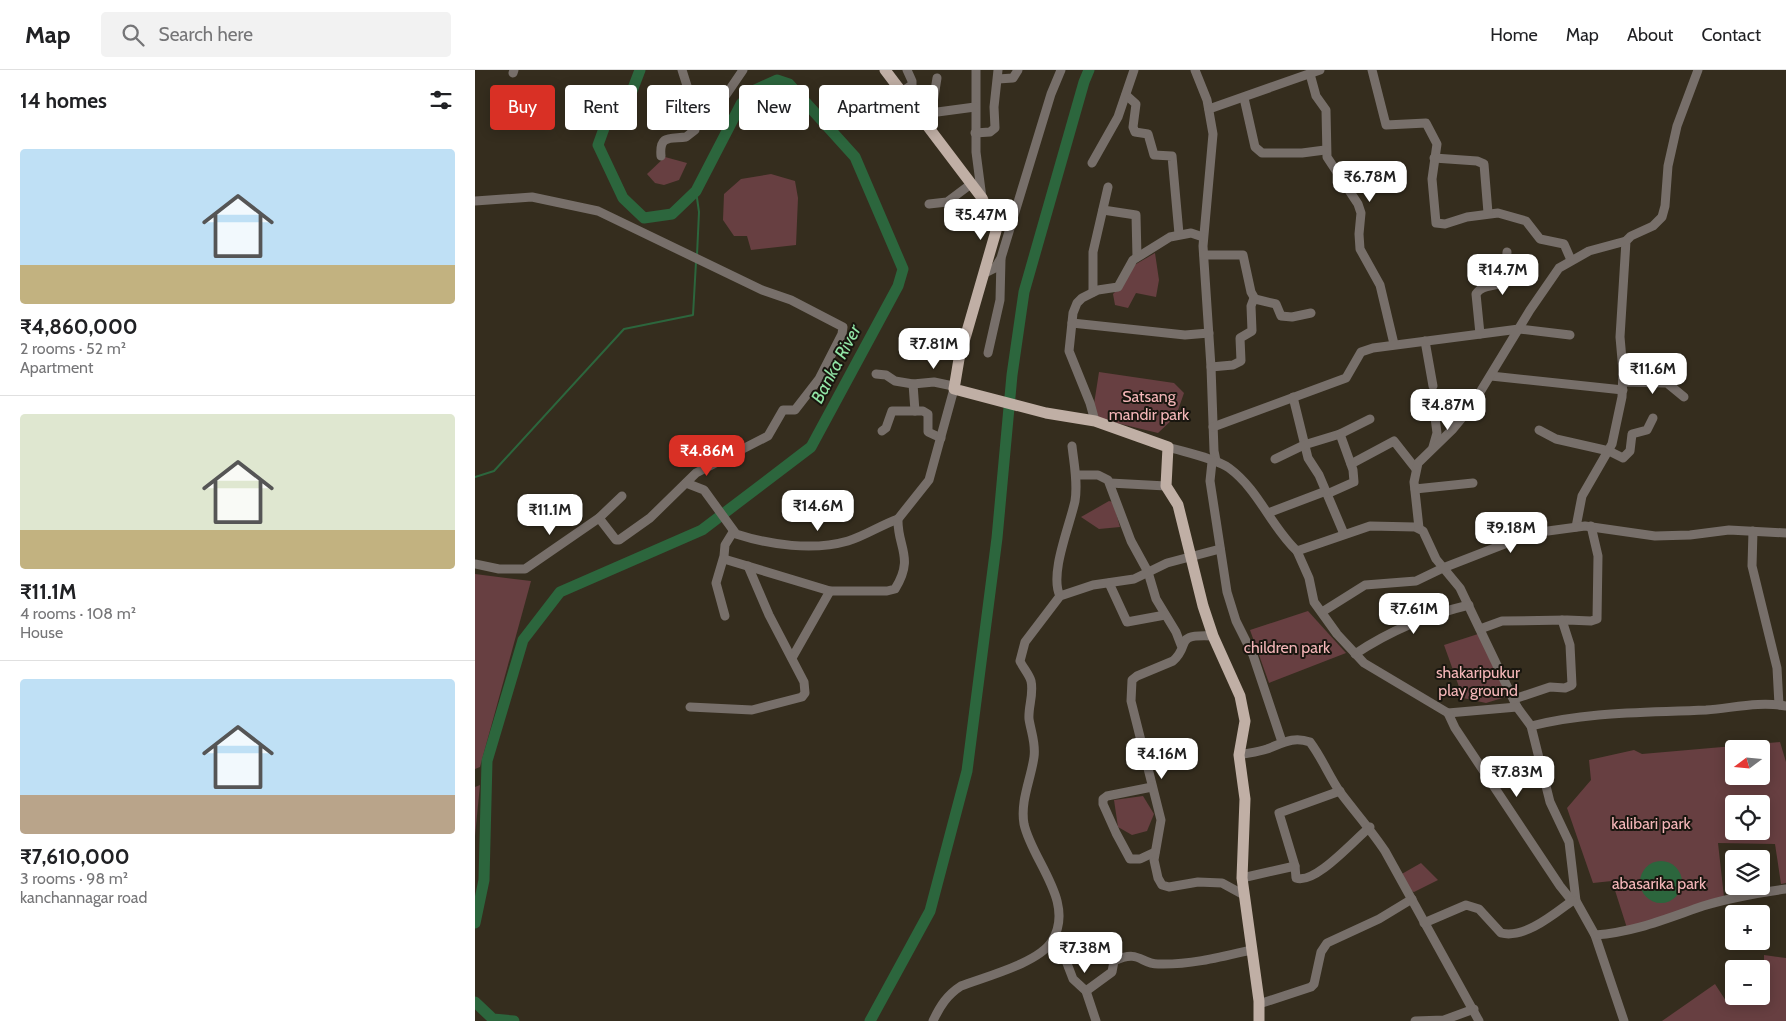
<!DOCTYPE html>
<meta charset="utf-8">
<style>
body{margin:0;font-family:Cabin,sans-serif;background:#f2f2f2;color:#202124;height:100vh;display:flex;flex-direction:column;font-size:19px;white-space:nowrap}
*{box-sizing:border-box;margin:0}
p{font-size:16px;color:#757577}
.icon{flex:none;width:28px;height:28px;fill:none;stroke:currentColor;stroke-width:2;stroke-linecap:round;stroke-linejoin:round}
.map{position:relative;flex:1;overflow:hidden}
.side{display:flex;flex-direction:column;background:#fff;width:475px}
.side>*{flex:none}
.hud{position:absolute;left:15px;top:15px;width:475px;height:45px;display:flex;gap:10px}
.needle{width:32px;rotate:254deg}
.tools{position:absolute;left:1250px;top:670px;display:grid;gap:10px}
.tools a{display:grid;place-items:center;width:45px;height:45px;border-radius:5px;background:#fff;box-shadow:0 2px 12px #0003;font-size:25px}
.price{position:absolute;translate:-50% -42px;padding:0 11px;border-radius:10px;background:#fff;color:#222;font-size:16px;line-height:32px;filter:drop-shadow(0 1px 2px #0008)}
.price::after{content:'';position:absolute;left:50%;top:30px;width:15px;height:11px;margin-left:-8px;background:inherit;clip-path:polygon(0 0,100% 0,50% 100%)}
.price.on{background:#d93025;color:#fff}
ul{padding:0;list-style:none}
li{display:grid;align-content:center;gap:10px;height:265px;padding:0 20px}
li+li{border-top:1px solid #e0e0e0}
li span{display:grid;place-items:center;height:155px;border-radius:5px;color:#555}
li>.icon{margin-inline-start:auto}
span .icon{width:90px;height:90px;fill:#fffc;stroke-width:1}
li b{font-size:21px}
h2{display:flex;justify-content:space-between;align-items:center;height:60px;padding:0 20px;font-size:21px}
.chip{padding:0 18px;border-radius:5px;background:#fff;box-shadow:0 2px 12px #0003;font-size:18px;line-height:45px}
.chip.on{background:#d93025;color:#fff}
header{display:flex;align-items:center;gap:30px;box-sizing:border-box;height:70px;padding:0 25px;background:#fff;border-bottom:1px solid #e0e0e0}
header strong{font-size:24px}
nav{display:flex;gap:28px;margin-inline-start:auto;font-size:18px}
.search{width:350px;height:45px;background:#f2f2f2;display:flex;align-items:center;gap:12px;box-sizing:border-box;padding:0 18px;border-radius:5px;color:#757577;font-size:19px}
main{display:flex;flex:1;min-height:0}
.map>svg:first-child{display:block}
</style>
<header>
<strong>Map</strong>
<div class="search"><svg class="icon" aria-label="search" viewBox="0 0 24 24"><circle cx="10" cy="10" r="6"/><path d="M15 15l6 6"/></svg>Search here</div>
<nav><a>Home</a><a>Map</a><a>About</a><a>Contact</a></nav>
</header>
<main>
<section class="side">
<h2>14 homes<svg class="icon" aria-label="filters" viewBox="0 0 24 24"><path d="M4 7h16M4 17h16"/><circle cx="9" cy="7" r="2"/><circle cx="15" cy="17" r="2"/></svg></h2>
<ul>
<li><span style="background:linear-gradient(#bfe0f5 75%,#c2b280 0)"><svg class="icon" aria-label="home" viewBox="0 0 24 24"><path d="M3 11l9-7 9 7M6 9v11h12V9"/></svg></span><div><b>₹4,860,000</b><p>2 rooms · 52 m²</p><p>Apartment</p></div></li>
<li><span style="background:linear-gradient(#dfe7d0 75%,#c2b280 0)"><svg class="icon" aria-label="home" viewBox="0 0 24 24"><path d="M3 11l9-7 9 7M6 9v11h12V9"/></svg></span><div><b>₹11.1M</b><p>4 rooms · 108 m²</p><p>House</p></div></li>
<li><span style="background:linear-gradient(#bfe0f5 75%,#b9a48a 0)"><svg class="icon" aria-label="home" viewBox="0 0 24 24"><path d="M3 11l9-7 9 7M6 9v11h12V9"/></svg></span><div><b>₹7,610,000</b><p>3 rooms · 98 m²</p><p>kanchannagar road</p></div></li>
</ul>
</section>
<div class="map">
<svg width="1311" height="951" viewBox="0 0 1311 951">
<rect width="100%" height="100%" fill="#352d1e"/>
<!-- green -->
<g fill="#673f41" fill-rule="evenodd">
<polygon points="190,87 212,93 204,110 189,115 180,113 172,104"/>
<polygon points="296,104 320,111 323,128 321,175 276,180 272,166 259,166 248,150 249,124 266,109"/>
<polygon points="680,183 684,210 681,227 661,223 653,238 640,235 638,224 646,216 656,197"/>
<polygon points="624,302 699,313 709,323 701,346 683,363 617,347"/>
<polygon points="634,431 638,432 645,457 624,459 606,447"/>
<polygon points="0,504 56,511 5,697 0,699"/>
<polygon points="833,541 871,583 794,613 775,560"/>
<polygon points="1003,564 1034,626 1011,633 988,628 969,575"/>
<path d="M1305 672 1311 692V813L1306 814 1300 774 1243 773 1249 827 1152 858 1137 811 1118 813 1092 738 1116 710 1114 690 1159 680 1167 684ZM1259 679H1286V706H1259ZM1259 734H1286V761H1259Z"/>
<polygon points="5,715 0,766 0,717"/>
<polygon points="668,726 679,744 672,761 657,765 643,757 639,730"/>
<polygon points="946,793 963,810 939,822 933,820 925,805"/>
<polygon points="1289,885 1311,888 1311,951 1187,951 1240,914 1253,934 1289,925"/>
</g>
<!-- water -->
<circle fill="#2c663d" cx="1186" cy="812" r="21"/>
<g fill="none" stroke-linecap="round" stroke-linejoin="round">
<!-- stream -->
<g stroke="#2c663d" stroke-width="2">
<polyline points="221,121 224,142 222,185"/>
<polyline points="0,407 19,401 149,259 218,245 221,192"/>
</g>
<!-- river -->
<g stroke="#2c663d" stroke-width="11">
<polyline points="0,853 9,810 12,691 48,570 85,522 227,460 336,377 423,216 428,199 380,87 314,14 302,10 280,20 266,34 221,121 197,144 169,148 148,128 123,75 132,50 152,34 165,0"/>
<polyline points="0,932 18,949 39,951"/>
<polyline points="395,951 455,841 492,701 522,468 537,305 549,222 609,12 614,0"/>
</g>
<!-- minor -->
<g stroke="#776f6a" stroke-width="9">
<polyline points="501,0 501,82 507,128"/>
<polyline points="720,0 732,30 738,64 728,176 736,297 739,381 741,391"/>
<polyline points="897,0 911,55 951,53 962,74 957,109 961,153 970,154 992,147 1023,143 1051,151 1065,169 1089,174 1096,190"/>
<polyline points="38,3 39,0"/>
<polyline points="835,4 841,26 851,40 852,87 883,134 886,143 884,164 885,179 905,215 919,274"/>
<polyline points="523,9 538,8 543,0"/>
<polyline points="426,22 437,15 437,11 432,0"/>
<polyline points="651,25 661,34 658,57 660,62 673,64 679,85 697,86 704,164"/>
<polyline points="769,28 780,77 787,83 827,83 850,80"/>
<polyline points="734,39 845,0"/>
<polyline points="455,43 500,37"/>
<polyline points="445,47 455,43 457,39 462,8"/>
<polyline points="221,48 240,41 268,0"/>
<polyline points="500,63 515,62 520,58 519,37 523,0"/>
<path d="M186 86C184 64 196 69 211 67L220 60V41L207 0"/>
<polyline points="959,88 1002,91 1009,94 1013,143"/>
<polyline points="617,93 643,47 659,0"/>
<polyline points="0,131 57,127 123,141 287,220 316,230 368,257 367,264 344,309 320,340 308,340 293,366 221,403 175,448 144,470 141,470 124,448"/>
<polyline points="454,134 472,132 496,114"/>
<polyline points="628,140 661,145 662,187"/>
<polyline points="729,185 768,185 776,222 780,229 801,234 806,246 817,247 836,243"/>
<polyline points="510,203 520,198 526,188 576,24 586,0"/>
<polyline points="618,222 618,182 633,117"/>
<polyline points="597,253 710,265 734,263"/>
<path d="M1005 264 1001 224C1008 213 1021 218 1030 211L1032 182"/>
<polyline points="950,271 958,316"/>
<polyline points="513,283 525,230 526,189"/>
<polyline points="736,297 758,295 766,291 765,268 777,261 776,236 779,228"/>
<polyline points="401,304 411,305 420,311 438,314 440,341"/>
<polyline points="1016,306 1148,320"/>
<polyline points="1148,312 1192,313 1209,327"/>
<polyline points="438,314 459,312 478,316"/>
<polyline points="818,327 833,388 844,405 869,464"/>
<polyline points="620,351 615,333 594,281 598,243 602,233 607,228 623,220 643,217 658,190 695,167 716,163 728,167"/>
<polyline points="738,357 871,308 886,282 898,278 1044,259 1095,265"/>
<polyline points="1064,360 1081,369 1134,381 1148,388 1155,381 1157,364 1172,360 1178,348"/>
<polyline points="407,361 411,358 417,341 448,341 453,344 453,362 466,368"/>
<path d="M693 377C709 382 742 389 754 398 784 420 796 457 822 481L895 456 940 457 948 461 961 489 985 518 1042 637 1056 656 1075 732 1094 772 1101 831 1120 865 1149 951"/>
<polyline points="958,377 962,363 959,340"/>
<polyline points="800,389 829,375 865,364"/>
<polyline points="737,392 735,411 752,522 761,551 778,585 807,672"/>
<polyline points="876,394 919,371 941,399"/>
<polyline points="601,405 623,405 633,410 656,471 673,502 681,529 701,562 706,575"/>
<path d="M211 413 229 420 261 464C295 475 338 481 373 471 390 466 406 455 423 449"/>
<polyline points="635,413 691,416"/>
<polyline points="940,419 998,413"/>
<polyline points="852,424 879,412 878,400 865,364 895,349"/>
<polyline points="793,443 851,421"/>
<polyline points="1101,457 1107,426 1137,374 1147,327 1148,301 1145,267 1151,171 1156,166 1178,156 1187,147 1190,136 1193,96 1202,56 1223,0"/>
<polyline points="944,458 939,412 943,393 978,359 996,337 1055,240 1084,198 1114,181 1151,171"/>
<polyline points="1278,461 1277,496 1302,598 1304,635"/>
<polyline points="822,481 834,508 839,532 862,564 889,593 973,643 1042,637"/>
<path d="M249 489 355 521H412L420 519C440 487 422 477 423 449L454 410 479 319"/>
<polyline points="0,494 24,499 50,499 124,448 147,426"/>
<polyline points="634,513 652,552 690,545"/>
<path d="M585 526C574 504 595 455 600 431 603 413 599 394 597 376"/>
<polyline points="847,542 890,515 941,511 968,498 1058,463 1110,456 1180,466 1215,465 1254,460 1311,463"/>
<polyline points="250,546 241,513 249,486 250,475 258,462"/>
<polyline points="1005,559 1027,551 1092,550 1116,551 1122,549 1123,486 1116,456"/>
<path d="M738 566C697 564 717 574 698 591L662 606 657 610 656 631 686 750 679 790 683 808 687 815 694 817 723 812 747 813 769 825"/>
<path d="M880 584C916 560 952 545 994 535"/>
<polyline points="317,588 355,521"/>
<polyline points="1039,629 1075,617 1090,618 1097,615 1095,575 1087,550"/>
<polyline points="215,637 277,640 327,627 330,623 329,612 294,545 273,496"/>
<polyline points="973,643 980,658 1085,816 1097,831 1101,831"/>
<path d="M1056 656C1115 641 1171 643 1231 640 1258 638 1284 631 1311 636"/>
<path d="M764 685C773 683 783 682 792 679 808 673 818 666 835 672 847 688 854 706 865 722 880 742 896 760 910 781L1004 951"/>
<polyline points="677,717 632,726 628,729 628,734 641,763 655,789 665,789 680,782"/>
<polyline points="820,796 804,743 865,721"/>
<path d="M767 808 820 796 821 808C840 815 879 770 895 757"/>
<path d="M949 853 991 835 1004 839 1026 863C1050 869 1079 844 1097 831"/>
<path d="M1120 865C1160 862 1190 849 1228 836 1254 828 1283 823 1311 819"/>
<polyline points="577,872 588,883 598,909 611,921 621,951"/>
<path d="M611 921 637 902 639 891C665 879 665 894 683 894 715 895 746 887 776 880"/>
<polyline points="784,934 836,917 839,914 846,882 852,873 904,849 937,829"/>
<path d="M458 951C465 936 472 925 486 916 509 907 564 893 577 871 601 832 557 791 549 754 545 731 556 709 559 687 561 673 556 662 554 649 553 637 559 624 556 611 554 604 548 598 545 591L550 572 585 526 618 515 659 509 692 493 745 479"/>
<polyline points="940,951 969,950 999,939"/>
</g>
<!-- major -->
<polyline stroke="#c0afa5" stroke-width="11" points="410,0 507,128 521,161 484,289 479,319 571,343 620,351 693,377 691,416 703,435 728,536 738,566 765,626 770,651 764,685 770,729 767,808 784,931 784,951"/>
</g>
<g text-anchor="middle" stroke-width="4" stroke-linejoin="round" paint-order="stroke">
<!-- park labels -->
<g font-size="16" fill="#f4b6b8" stroke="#19160f">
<text x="674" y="332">Satsang<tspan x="674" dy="18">mandir park</tspan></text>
<text x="812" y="583">children park</text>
<text x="1003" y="608">shakaripukur<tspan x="1003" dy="18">play ground</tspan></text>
<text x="1176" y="759">kalibari park</text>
<text x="1184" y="819">abasarika park</text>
</g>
<!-- water labels -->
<g font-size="18" font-style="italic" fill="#91e5a6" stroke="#19160f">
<text transform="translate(361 294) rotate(-62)" y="6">Banka River</text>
</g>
</g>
</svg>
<div class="tools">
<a><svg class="needle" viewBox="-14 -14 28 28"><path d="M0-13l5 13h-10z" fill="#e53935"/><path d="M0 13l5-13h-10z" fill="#757577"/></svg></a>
<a><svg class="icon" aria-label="locate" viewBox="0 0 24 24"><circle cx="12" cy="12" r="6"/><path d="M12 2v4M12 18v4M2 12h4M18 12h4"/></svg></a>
<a><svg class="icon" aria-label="layers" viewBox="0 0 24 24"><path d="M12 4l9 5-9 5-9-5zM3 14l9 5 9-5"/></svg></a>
<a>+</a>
<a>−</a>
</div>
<b class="price" style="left:895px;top:133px">₹6.78M</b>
<b class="price" style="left:506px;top:171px">₹5.47M</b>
<b class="price" style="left:1028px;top:226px">₹14.7M</b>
<b class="price" style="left:459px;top:300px">₹7.81M</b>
<b class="price" style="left:1178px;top:325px">₹11.6M</b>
<b class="price" style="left:973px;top:361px">₹4.87M</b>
<b class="price on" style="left:232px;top:407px">₹4.86M</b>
<b class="price" style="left:343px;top:462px">₹14.6M</b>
<b class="price" style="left:75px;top:466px">₹11.1M</b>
<b class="price" style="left:1036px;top:484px">₹9.18M</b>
<b class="price" style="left:939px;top:565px">₹7.61M</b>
<b class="price" style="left:687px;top:710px">₹4.16M</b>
<b class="price" style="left:1042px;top:728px">₹7.83M</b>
<b class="price" style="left:610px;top:904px">₹7.38M</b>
<div class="hud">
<a class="chip on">Buy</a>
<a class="chip">Rent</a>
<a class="chip">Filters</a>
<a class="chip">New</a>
<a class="chip">Apartment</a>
</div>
</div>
</main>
